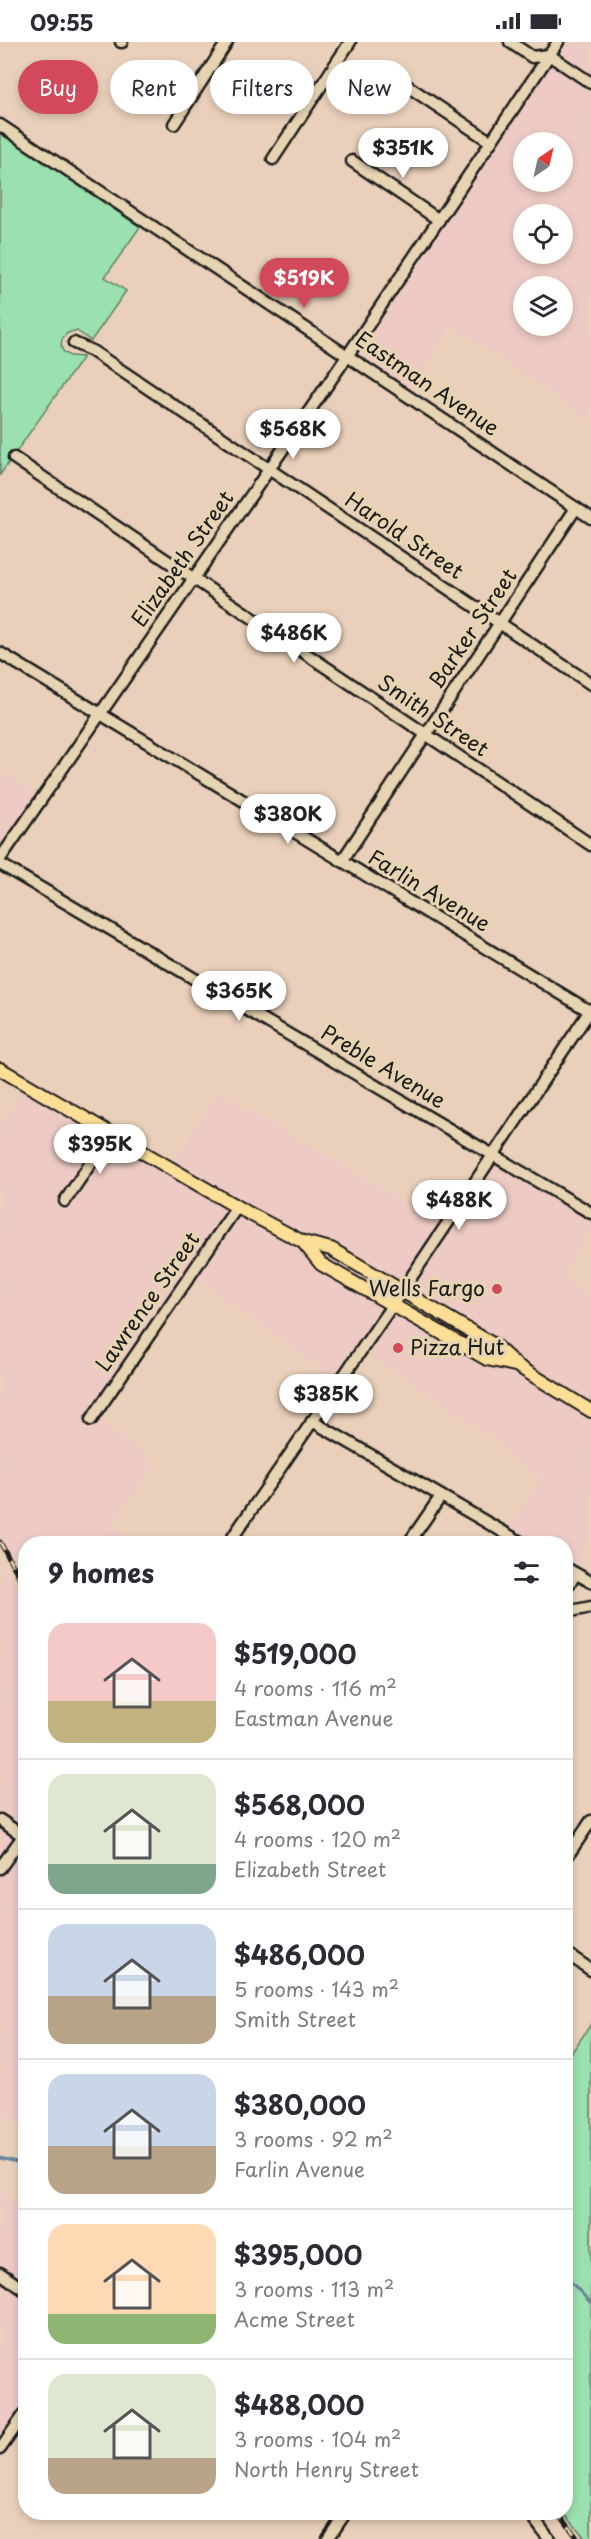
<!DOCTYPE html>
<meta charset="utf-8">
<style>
body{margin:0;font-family:"Playpen Sans",sans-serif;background:#f2f2f3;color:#2b2b33;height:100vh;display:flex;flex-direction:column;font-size:22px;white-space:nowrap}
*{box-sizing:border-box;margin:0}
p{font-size:20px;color:#7c7c81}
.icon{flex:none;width:33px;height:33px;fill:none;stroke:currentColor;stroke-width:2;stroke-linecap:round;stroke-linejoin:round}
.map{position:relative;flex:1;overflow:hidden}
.drawer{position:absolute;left:18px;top:1494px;width:555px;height:984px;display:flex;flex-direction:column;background:#fff;border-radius:24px;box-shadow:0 3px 9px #0003}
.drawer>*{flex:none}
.banner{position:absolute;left:18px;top:18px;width:555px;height:54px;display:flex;gap:12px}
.needle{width:39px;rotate:34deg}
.buttons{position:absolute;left:513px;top:90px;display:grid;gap:12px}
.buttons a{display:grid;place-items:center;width:60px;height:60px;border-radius:50%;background:#fff;box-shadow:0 3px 9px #0003;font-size:30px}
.price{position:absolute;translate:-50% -51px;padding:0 14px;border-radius:21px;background:#fff;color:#222;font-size:20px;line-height:39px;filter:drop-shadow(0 2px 3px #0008)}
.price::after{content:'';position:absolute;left:50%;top:36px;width:18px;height:14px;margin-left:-9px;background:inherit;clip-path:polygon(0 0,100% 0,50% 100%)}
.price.on{background:#d1495b;color:#fff}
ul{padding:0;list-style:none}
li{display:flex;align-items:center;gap:18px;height:150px;padding:0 30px}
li+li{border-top:2px solid #e1e1e2}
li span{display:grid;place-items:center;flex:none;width:168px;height:120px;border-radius:18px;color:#555}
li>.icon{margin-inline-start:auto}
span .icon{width:72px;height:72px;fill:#fffc;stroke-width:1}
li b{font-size:26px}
h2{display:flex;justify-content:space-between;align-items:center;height:72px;padding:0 30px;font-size:26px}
.tag{padding:0 21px;border-radius:27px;background:#fff;box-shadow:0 3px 9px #0003;font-size:21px;line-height:54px}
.tag.on{background:#d1495b;color:#fff}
.status{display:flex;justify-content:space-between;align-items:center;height:42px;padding:0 30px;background:#fff;direction:ltr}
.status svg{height:16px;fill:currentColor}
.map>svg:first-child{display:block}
</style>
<div class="status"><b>09:55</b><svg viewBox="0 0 49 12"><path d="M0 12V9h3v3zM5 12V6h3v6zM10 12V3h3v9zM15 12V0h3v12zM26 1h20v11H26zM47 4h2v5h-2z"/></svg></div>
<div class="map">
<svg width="591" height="2497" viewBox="0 0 591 2497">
<rect width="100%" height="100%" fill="#ead0ba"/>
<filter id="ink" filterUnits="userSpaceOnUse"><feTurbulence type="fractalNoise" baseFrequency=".0167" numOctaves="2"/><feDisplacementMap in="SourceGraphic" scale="12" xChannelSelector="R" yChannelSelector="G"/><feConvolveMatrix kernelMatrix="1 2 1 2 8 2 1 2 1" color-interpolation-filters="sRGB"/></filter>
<g filter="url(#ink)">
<!-- built -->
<g fill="#edcbc4" fill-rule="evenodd">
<path d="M558 0H591V379L452 284 405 352 348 313ZM524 100H562V140H524ZM524 172H562V212H524ZM524 244H562V284H524Z"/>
<polygon points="0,729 42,756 0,817"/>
<polygon points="27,1042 171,1126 217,1050 445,1184 493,1113 591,1171 591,1187 562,1233 591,1253 591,1493 570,1528 566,1526 566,1502 524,1501 505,1491 542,1435 502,1410 506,1405 362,1307 339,1339 190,1233 93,1375 155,1421 111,1484 134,1501 26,1502 25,1537 0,1493 0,1082"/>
<polygon points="0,1515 26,1562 25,2090 0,2069"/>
<polygon points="0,2150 26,2166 25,2370 0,2407"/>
</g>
<!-- green -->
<g fill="#9ae1af" stroke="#5b7e66" stroke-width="1.5">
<path d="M0 91 140 185 105 235 126 249 91 299 77 289C65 289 58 298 63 309L70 314 83 315 0 433Z"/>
<polygon points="591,1982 591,2497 586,2497 564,2471 566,2019"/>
</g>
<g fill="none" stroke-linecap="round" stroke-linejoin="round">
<!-- stream -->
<g stroke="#67849e" stroke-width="3">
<polyline points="0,2116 17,2120 26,2114"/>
<polyline points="566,2235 591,2261"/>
</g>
<defs>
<g id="minor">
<polyline points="121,0 122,0"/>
<polyline points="510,0 532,15 549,13 591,41"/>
<polyline points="403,41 491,100"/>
<polyline points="174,82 227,0"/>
<polyline points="0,83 591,476"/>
<polyline points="273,117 350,0"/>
<polyline points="352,119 439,178"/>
<polyline points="74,301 92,309 591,642"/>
<polyline points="14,416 591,803"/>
<polyline points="0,611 591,970"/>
<polyline points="0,817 348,313 558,0"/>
<polyline points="342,819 576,466"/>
<polyline points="0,822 591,1171"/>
<polyline points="65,1159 111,1091"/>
<polyline points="91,1378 237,1165"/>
<polyline points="312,1379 524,1502"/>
<polyline points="228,1502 402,1249 591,967"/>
<polyline points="408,1502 441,1454"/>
<polyline points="566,1526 591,1540"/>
<polyline points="566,1546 576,1532"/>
<polyline points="566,1570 591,1565"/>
<polyline points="0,1778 26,1796"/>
<polyline points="566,1816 591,1779"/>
<polyline points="0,1826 26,1790"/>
<polyline points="566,1911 591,1928"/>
<polyline points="0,2231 26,2249"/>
<polyline points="0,2407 26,2370"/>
<polyline points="529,2470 549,2497"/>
<polyline points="328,2497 346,2470"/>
</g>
<g id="major">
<polyline points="0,1027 237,1165 303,1200 331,1207 494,1303 516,1323 591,1369"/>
<polyline points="303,1200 321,1222 487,1317 515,1323"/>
</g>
</defs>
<!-- minor casing -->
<use href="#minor" stroke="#1c1c1c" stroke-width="15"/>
<!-- major casing -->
<use href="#major" stroke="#1c1c1c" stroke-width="16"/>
<!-- minor -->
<use href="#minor" stroke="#e7d4b2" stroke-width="10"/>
<!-- major -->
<use href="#major" stroke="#fcde96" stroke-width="12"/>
<defs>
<g id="rail">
<polyline points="0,1500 26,1547"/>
<polyline points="558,2470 578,2497"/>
</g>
</defs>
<!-- rail casing -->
<use href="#rail" stroke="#1c1c1c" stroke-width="5"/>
<!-- rail -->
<use href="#rail" stroke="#e7d4b2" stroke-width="3" stroke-dasharray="9" stroke-linecap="butt"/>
</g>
</g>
<!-- markers -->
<g fill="#d1495b" stroke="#e7d4b2" stroke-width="2">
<circle cx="497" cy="1247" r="6"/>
<circle cx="398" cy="1306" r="6"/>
</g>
<g text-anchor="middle" stroke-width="6" stroke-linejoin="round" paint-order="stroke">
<!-- street labels -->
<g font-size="21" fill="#1c1c1c" stroke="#e7d4b2">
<text transform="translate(427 342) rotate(34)" y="7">Eastman Avenue</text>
<text transform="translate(404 494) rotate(34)" y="7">Harold Street</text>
<text transform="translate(183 517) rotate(-55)" y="7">Elizabeth Street</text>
<text transform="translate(473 587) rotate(-56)" y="7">Barker Street</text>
<text transform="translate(433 674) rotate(34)" y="7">Smith Street</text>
<text transform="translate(429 849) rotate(31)" y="7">Farlin Avenue</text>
<text transform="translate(383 1025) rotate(31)" y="7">Preble Avenue</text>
<text transform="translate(148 1260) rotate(-55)" y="7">Lawrence Street</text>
</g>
<!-- poi labels -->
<g font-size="21" fill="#1c1c1c" stroke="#e7d4b2" text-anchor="end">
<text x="485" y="1254">Wells Fargo</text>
<text x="410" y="1313" text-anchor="start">Pizza Hut</text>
</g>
</g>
</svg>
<div class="buttons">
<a><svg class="needle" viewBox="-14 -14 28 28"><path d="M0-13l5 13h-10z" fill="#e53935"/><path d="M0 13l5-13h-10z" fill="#7c7c81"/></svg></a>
<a><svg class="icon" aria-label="locate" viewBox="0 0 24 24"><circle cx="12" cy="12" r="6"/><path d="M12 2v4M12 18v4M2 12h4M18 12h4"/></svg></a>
<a><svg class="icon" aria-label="layers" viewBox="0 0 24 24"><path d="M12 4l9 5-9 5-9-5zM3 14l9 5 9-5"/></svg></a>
</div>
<b class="price" style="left:403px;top:137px">$351K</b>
<b class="price on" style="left:304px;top:267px">$519K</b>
<b class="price" style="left:293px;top:418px">$568K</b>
<b class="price" style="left:294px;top:622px">$486K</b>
<b class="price" style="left:288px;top:803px">$380K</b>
<b class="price" style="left:239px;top:980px">$365K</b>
<b class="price" style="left:100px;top:1133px">$395K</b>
<b class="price" style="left:459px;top:1189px">$488K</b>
<b class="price" style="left:326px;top:1383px">$385K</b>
<div class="banner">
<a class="tag on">Buy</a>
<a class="tag">Rent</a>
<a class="tag">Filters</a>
<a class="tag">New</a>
</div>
<section class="drawer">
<h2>9 homes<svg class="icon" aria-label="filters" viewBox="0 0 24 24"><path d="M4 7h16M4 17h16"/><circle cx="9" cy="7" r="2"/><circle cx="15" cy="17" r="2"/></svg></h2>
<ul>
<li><span style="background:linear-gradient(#f6c9c9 65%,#c2b280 0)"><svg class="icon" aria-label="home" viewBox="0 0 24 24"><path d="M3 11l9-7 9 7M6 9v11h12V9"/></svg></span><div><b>$519,000</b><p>4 rooms · 116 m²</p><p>Eastman Avenue</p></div></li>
<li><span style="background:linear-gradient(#dfe7d0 75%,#7fa58c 0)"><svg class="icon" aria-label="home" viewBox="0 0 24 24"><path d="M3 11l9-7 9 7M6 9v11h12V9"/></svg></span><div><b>$568,000</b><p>4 rooms · 120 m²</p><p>Elizabeth Street</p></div></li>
<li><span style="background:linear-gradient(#c9d6e8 60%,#b9a48a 0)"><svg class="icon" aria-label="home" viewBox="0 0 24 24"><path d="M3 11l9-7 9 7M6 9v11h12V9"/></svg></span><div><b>$486,000</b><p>5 rooms · 143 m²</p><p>Smith Street</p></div></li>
<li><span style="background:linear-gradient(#c9d6e8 60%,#b9a48a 0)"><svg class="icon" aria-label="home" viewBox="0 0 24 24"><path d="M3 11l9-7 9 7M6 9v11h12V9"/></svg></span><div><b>$380,000</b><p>3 rooms · 92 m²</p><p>Farlin Avenue</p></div></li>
<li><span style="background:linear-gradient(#ffd9b3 75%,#8fb573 0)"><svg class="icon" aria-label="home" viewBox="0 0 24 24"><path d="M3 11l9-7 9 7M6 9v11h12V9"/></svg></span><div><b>$395,000</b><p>3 rooms · 113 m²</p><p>Acme Street</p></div></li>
<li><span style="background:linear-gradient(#dfe7d0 70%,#b9a48a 0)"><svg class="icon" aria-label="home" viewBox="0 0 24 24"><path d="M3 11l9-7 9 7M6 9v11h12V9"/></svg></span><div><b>$488,000</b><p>3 rooms · 104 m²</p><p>North Henry Street</p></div></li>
</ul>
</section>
</div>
